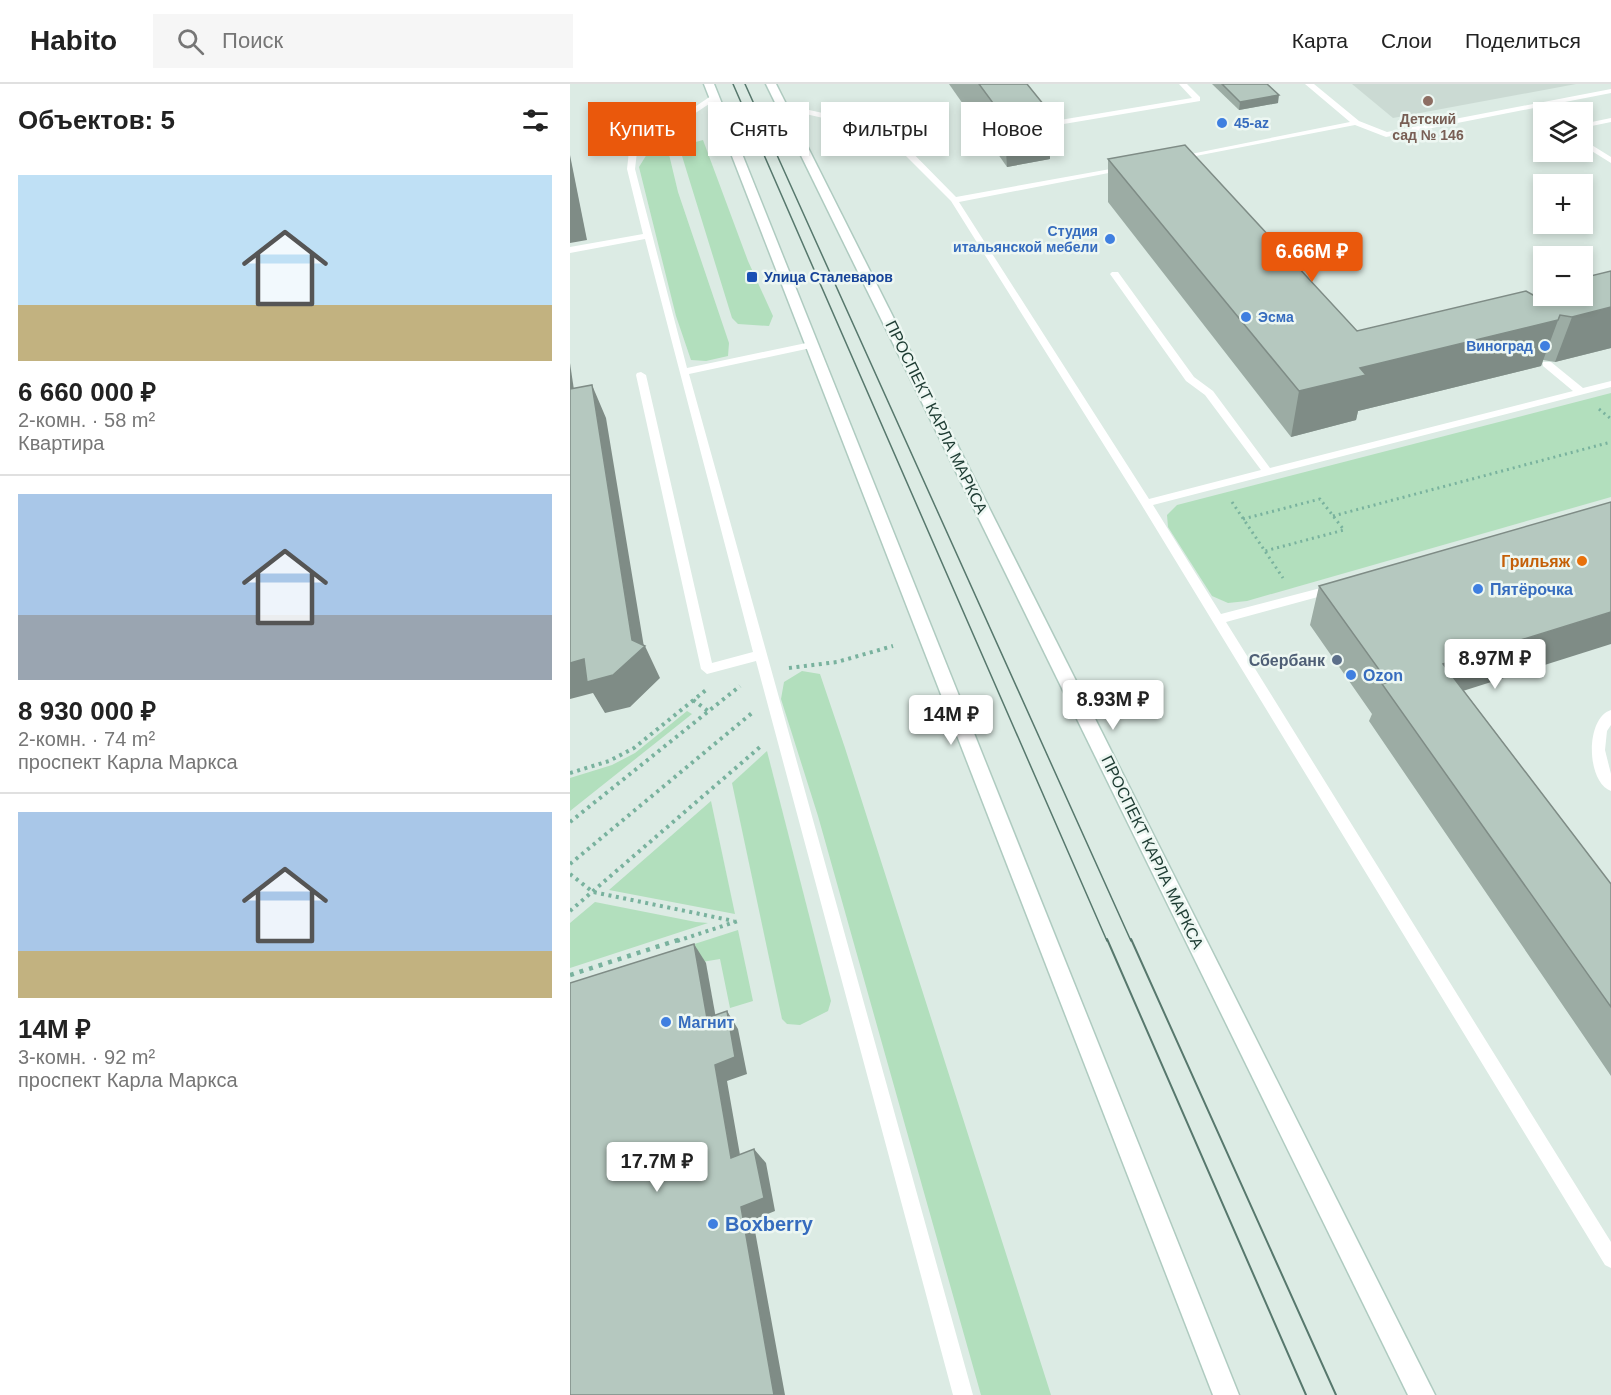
<!DOCTYPE html>
<html lang="ru">
<meta charset="utf-8">
<style>
body{margin:0;font-family:Helvetica,sans-serif;background:#f6f6f6;color:#222;height:100vh;display:flex;flex-direction:column;font-size:22px;white-space:nowrap}
*{box-sizing:border-box;margin:0}
p{font-size:20px;color:#767676}
.icon{flex:none;width:33px;height:33px;fill:none;stroke:currentColor;stroke-width:2;stroke-linecap:round;stroke-linejoin:round}
.map{position:relative;flex:1;overflow:hidden}
.sheet{display:flex;flex-direction:column;background:#fff;width:570px}
.sheet>*{flex:none}
.banner{position:absolute;left:18px;top:18px;width:570px;height:54px;display:flex;gap:12px}
.fabs{position:absolute;left:963px;top:18px;display:grid;gap:12px}
.fabs a{display:grid;place-items:center;width:60px;height:60px;border-radius:0px;background:#fff;box-shadow:0 3px 9px #0003;font-size:30px}
.price{position:absolute;translate:-50% -51px;padding:0 14px;border-radius:6px;background:#fff;color:#222;font-size:20px;line-height:39px;filter:drop-shadow(0 2px 3px #0008)}
.price::after{content:'';position:absolute;left:50%;top:36px;width:18px;height:14px;margin-left:-9px;background:inherit;clip-path:polygon(0 0,100% 0,50% 100%)}
.price.active{background:#ea580c;color:#fff}
ul{padding:0;list-style:none}
li{display:grid;align-content:center;gap:12px;height:318px;padding:0 18px}
li+li{border-top:2px solid #e0e0e0}
li span{display:grid;place-items:center;height:186px;border-radius:0px;color:#555}
li>.icon{margin-inline-start:auto}
span .icon{width:108px;height:108px;fill:#fffc;stroke-width:1}
li b{font-size:26px}
h2{display:flex;justify-content:space-between;align-items:center;height:72px;padding:0 18px;font-size:26px}
.tag{padding:0 21px;border-radius:0px;background:#fff;box-shadow:0 3px 9px #0003;font-size:21px;line-height:54px}
.tag.active{background:#ea580c;color:#fff}
header{display:flex;align-items:center;gap:36px;box-sizing:border-box;height:84px;padding:0 30px;background:#fff;border-bottom:2px solid #e0e0e0}
header strong{font-size:28px}
nav{display:flex;gap:33px;margin-inline-start:auto;font-size:21px}
.search{width:420px;height:54px;background:#f6f6f6;display:flex;align-items:center;gap:15px;box-sizing:border-box;padding:0 21px;border-radius:0px;color:#767676;font-size:22px}
main{display:flex;flex:1;min-height:0}
.map>svg:first-child{display:block}
</style>
<header>
<strong>Habito</strong>
<div class="search"><svg class="icon" aria-label="search" viewBox="0 0 24 24"><circle cx="10" cy="10" r="6"/><path d="M15 15l6 6"/></svg>Поиск</div>
<nav><a>Карта</a><a>Слои</a><a>Поделиться</a></nav>
</header>
<main>
<section class="sheet">
<h2>Объектов: 5<svg class="icon" aria-label="filters" viewBox="0 0 24 24"><path d="M4 7h16M4 17h16"/><circle cx="9" cy="7" r="2"/><circle cx="15" cy="17" r="2"/></svg></h2>
<ul>
<li><span style="background:linear-gradient(#bfe0f5 70%,#c2b280 0)"><svg class="icon" aria-label="home" viewBox="0 0 24 24"><path d="M3 11l9-7 9 7M6 9v11h12V9"/></svg></span><div><b>6 660 000 ₽</b><p>2-комн. · 58 m²</p><p>Квартира</p></div></li>
<li><span style="background:linear-gradient(#a9c7e8 65%,#9aa5b1 0)"><svg class="icon" aria-label="home" viewBox="0 0 24 24"><path d="M3 11l9-7 9 7M6 9v11h12V9"/></svg></span><div><b>8 930 000 ₽</b><p>2-комн. · 74 m²</p><p>проспект Карла Маркса</p></div></li>
<li><span style="background:linear-gradient(#a9c7e8 75%,#c2b280 0)"><svg class="icon" aria-label="home" viewBox="0 0 24 24"><path d="M3 11l9-7 9 7M6 9v11h12V9"/></svg></span><div><b>14M ₽</b><p>3-комн. · 92 m²</p><p>проспект Карла Маркса</p></div></li>
</ul>
</section>
<div class="map">
<svg width="1041" height="1311" viewBox="0 0 1041 1311">
<rect width="100%" height="100%" fill="#dcebe4"/>
<!-- built -->
<polygon fill="#cbdad3" points="782,0 1006,0 823,34"/>
<!-- green -->
<g fill="#b2dfbd">
<polygon points="133,56 178,177 203,232 199,242 168,240 162,234 112,72 112,67 118,60"/>
<polygon points="82,62 97,62 108,108 159,259 158,272 136,277 121,276 106,232 69,83"/>
<polygon points="1041,309 1041,413 677,517 658,519 642,512 598,443 597,431 607,421"/>
<polygon points="232,587 250,590 275,664 481,1311 411,1311 248,732 211,615 214,598"/>
<polygon points="117,627 122,630 0,727 0,694 42,681 65,669"/>
<polygon points="197,667 261,917 258,927 230,941 217,940 212,935 162,699"/>
<polygon points="141,717 165,830 39,806"/>
<polygon points="25,818 126,838 138,839 0,884 0,839"/>
<polygon points="168,846 183,917 160,924 150,875 0,900"/>
</g>
<g fill="none" stroke-linecap="round" stroke-linejoin="round">
<defs>
<g id="secondary">
<polygon points="134,0 144,0 669,1311 643,1311"/>
<polygon points="196,0 206,0 865,1311 838,1311"/>
</g>
</defs>
<!-- secondary casing -->
<use href="#secondary" stroke="#afcbc0" stroke-width="3"/>
<!-- path-far2 -->
<g stroke="#79b29e" stroke-width="3" stroke-dasharray="2 4" stroke-linecap="butt">
<polyline points="1029,325 1041,335"/>
<polyline points="662,418 713,494"/>
<polyline points="763,432 1041,358"/>
<polyline points="673,435 750,415 774,446 695,467"/>
</g>
<!-- path-far1 -->
<g stroke="#79b29e" stroke-width="4" stroke-dasharray="3 4.5" stroke-linecap="butt">
<polyline points="219,584 267,578 323,562"/>
<polyline points="123,616 138,627"/>
<polyline points="0,689 39,677 64,664 136,606"/>
<polyline points="0,738 170,602"/>
<polyline points="0,780 182,629"/>
<polyline points="0,790 23,808 164,837"/>
<polyline points="0,827 190,663"/>
<polyline points="107,857 171,836"/>
</g>
<!-- path -->
<polyline stroke="#79b29e" stroke-width="4.5" stroke-dasharray="4 6" stroke-linecap="butt" points="0,891 111,855"/>
<!-- lane -->
<g fill="#fff" fill-rule="evenodd">
<polygon points="609,0 617,0 630,13 630,17 476,43 463,30 470,28 478,38 622,14"/>
<polygon points="735,0 744,0 789,37 817,48 1041,5 1041,9 816,53 785,41 605,76 601,74 780,38"/>
<polygon points="141,12 148,14 67,68 65,85 117,284 241,258 246,261 241,264 119,290 403,1311 383,1311 186,577 137,590 131,585 66,291 67,289 71,288 76,291 142,579 183,568 75,155 0,169 0,163 73,150 57,85 59,67"/>
<polygon points="212,20 298,39 324,50 386,113 557,82 557,86 554,86 389,118 579,415 691,386 635,311 616,297 540,190 542,188 548,188 624,293 643,307 700,384 1003,307 973,282 973,278 981,278 1013,304 1041,297 1041,303 583,421 651,530 766,500 770,501 772,504 770,507 656,538 1041,1158 1041,1184 1035,1181 571,420 381,117 318,54 293,43 209,24 208,22"/>
<polygon points="1041,34 1041,38 1012,44 1012,40"/>
<polygon points="1012,55 1041,73 1041,79 1012,61"/>
<path d="M1041 626V641L1037 647 1035 666 1041 690V707C1016 698 1015 634 1041 626Z"/>
</g>
<!-- secondary -->
<use href="#secondary" fill="#fff" fill-rule="evenodd"/>
<!-- tram-far1 -->
<g stroke="#57786d" stroke-width="1.5">
<polyline points="163,0 537,857"/>
<polyline points="175,0 561,857"/>
</g>
<!-- tram -->
<g stroke="#57786d" stroke-width="2">
<polyline points="537,855 736,1311"/>
<polyline points="561,855 766,1311"/>
</g>
</g>
<!-- wall -->
<g fill="#9caca4">
<polygon points="379,0 457,0 478,26 480,75 437,83"/>
<polygon points="642,0 697,0 708,19 669,26"/>
<polygon points="538,75 787,247 963,211 1041,187 1041,264 985,278 973,276 971,282 788,327 786,336 721,353 538,118"/>
<polygon points="749,502 894,607 1041,800 1041,992 799,637 802,630 740,541"/>
</g>
<!-- shaded-wall -->
<g fill="#7f8c86">
<polygon points="709,11 708,19 669,26 670,18"/>
<polygon points="478,26 480,75 437,83 434,34"/>
<polygon points="0,71 17,156 0,159"/>
<polygon points="1041,223 1041,264 985,278 1002,233"/>
<polygon points="990,231 971,282 788,327 786,336 721,353 729,307 790,284"/>
<polygon points="0,279 9,340 0,321"/>
<polygon points="22,301 36,334 74,563 75,562 90,594 60,623 35,629 23,609 0,615 0,579 62,556"/>
<polygon points="1041,528 1041,560 858,618 873,580"/>
<polygon points="124,860 136,879 149,951 137,934"/>
<polygon points="157,927 168,945 177,990 157,997 173,1088 161,1074 145,981"/>
<polygon points="184,1065 196,1079 205,1127 183,1136 215,1311 204,1311 171,1123"/>
</g>
<!-- building -->
<g fill="#b5c8bf" stroke="#7f8c86" stroke-width="1.5">
<polygon points="409,0 457,0 478,26 434,34"/>
<polygon points="652,0 697,0 709,11 670,18"/>
<polygon points="615,61 787,247 956,207 963,211 968,204 974,203 974,212 1012,212 1012,194 1041,187 1041,223 1002,233 990,231 988,236 790,284 796,291 729,307 538,75"/>
<polygon points="22,301 62,556 75,562 43,591 17,598 14,575 0,579 0,305"/>
<polygon points="1041,418 1041,528 873,580 1041,800 1041,923 812,600 818,598 749,502"/>
<polygon points="124,860 137,934 157,927 165,973 145,981 161,1074 184,1065 194,1114 171,1123 204,1311 0,1311 0,899"/>
</g>
<!-- markers -->
<circle fill="#8d6e63" stroke="#edf7f2" stroke-width="2" cx="858" cy="17" r="6"/>
<g fill="#3f7fe0" stroke="#edf7f2" stroke-width="2">
<circle cx="652" cy="39" r="6"/>
<circle cx="540" cy="155" r="6"/>
<circle cx="676" cy="233" r="6"/>
<circle cx="975" cy="262" r="6"/>
<circle cx="908" cy="505" r="6"/>
<circle cx="781" cy="591" r="6"/>
<circle cx="96" cy="938" r="6"/>
<circle cx="143" cy="1140" r="6"/>
</g>
<rect fill="#1a4fb4" stroke="#edf7f2" stroke-width="2" x="176" y="187" width="12" height="12" rx="3"/>
<circle fill="#e8710a" stroke="#edf7f2" stroke-width="2" cx="1012" cy="477" r="6"/>
<circle fill="#5c6f8a" stroke="#edf7f2" stroke-width="2" cx="767" cy="576" r="6"/>
<g text-anchor="middle" stroke-width="5" stroke-linejoin="round" paint-order="stroke">
<!-- far-education labels -->
<g font-size="14" font-weight="bold" fill="#785e54" stroke="#edf7f2">
<text x="858" y="40">Детский<tspan x="858" dy="16">сад № 146</tspan></text>
</g>
<!-- far-shop labels -->
<g font-size="14" font-weight="bold" fill="#366cbe" stroke="#edf7f2" text-anchor="start">
<text x="664" y="44">45-az</text>
<text x="528" y="152" text-anchor="end">Студия<tspan x="528" dy="16">итальянской мебели</tspan></text>
<text x="688" y="238">Эсма</text>
<text x="963" y="267" text-anchor="end">Виноград</text>
</g>
<!-- far-transit labels -->
<g font-size="14" font-weight="bold" fill="#164399" stroke="#edf7f2" text-anchor="start">
<text x="194" y="198">Улица Сталеваров</text>
</g>
<!-- street labels -->
<g font-size="16" fill="#1d3b32" stroke="#edf7f2">
<text transform="translate(367 333) rotate(64)" y="6">ПРОСПЕКТ КАРЛА МАРКСА</text>
<text transform="translate(583 768) rotate(64)" y="6">ПРОСПЕКТ КАРЛА МАРКСА</text>
</g>
<!-- food labels -->
<g font-size="16" font-weight="bold" fill="#c56008" stroke="#edf7f2" text-anchor="end">
<text x="1000" y="483">Грильяж</text>
</g>
<!-- shop labels -->
<g font-size="16" font-weight="bold" fill="#366cbe" stroke="#edf7f2" text-anchor="start">
<text x="920" y="511">Пятёрочка</text>
<text x="793" y="597">Ozon</text>
<text x="108" y="944">Магнит</text>
</g>
<!-- service labels -->
<g font-size="16" font-weight="bold" fill="#4e5e75" stroke="#edf7f2" text-anchor="end">
<text x="755" y="582">Сбербанк</text>
</g>
<!-- near-shop labels -->
<g font-size="20" font-weight="bold" fill="#366cbe" stroke="#edf7f2" text-anchor="start">
<text x="155" y="1147">Boxberry</text>
</g>
</g>
</svg>
<div class="fabs">
<a><svg class="icon" aria-label="layers" viewBox="0 0 24 24"><path d="M12 4l9 5-9 5-9-5zM3 14l9 5 9-5"/></svg></a>
<a>+</a>
<a>−</a>
</div>
<b class="price active" style="left:742px;top:199px">6.66M ₽</b>
<b class="price" style="left:925px;top:606px">8.97M ₽</b>
<b class="price" style="left:543px;top:647px">8.93M ₽</b>
<b class="price" style="left:381px;top:662px">14M ₽</b>
<b class="price" style="left:87px;top:1109px">17.7M ₽</b>
<div class="banner">
<a class="tag active">Купить</a>
<a class="tag">Снять</a>
<a class="tag">Фильтры</a>
<a class="tag">Новое</a>
</div>
</div>
</main>
